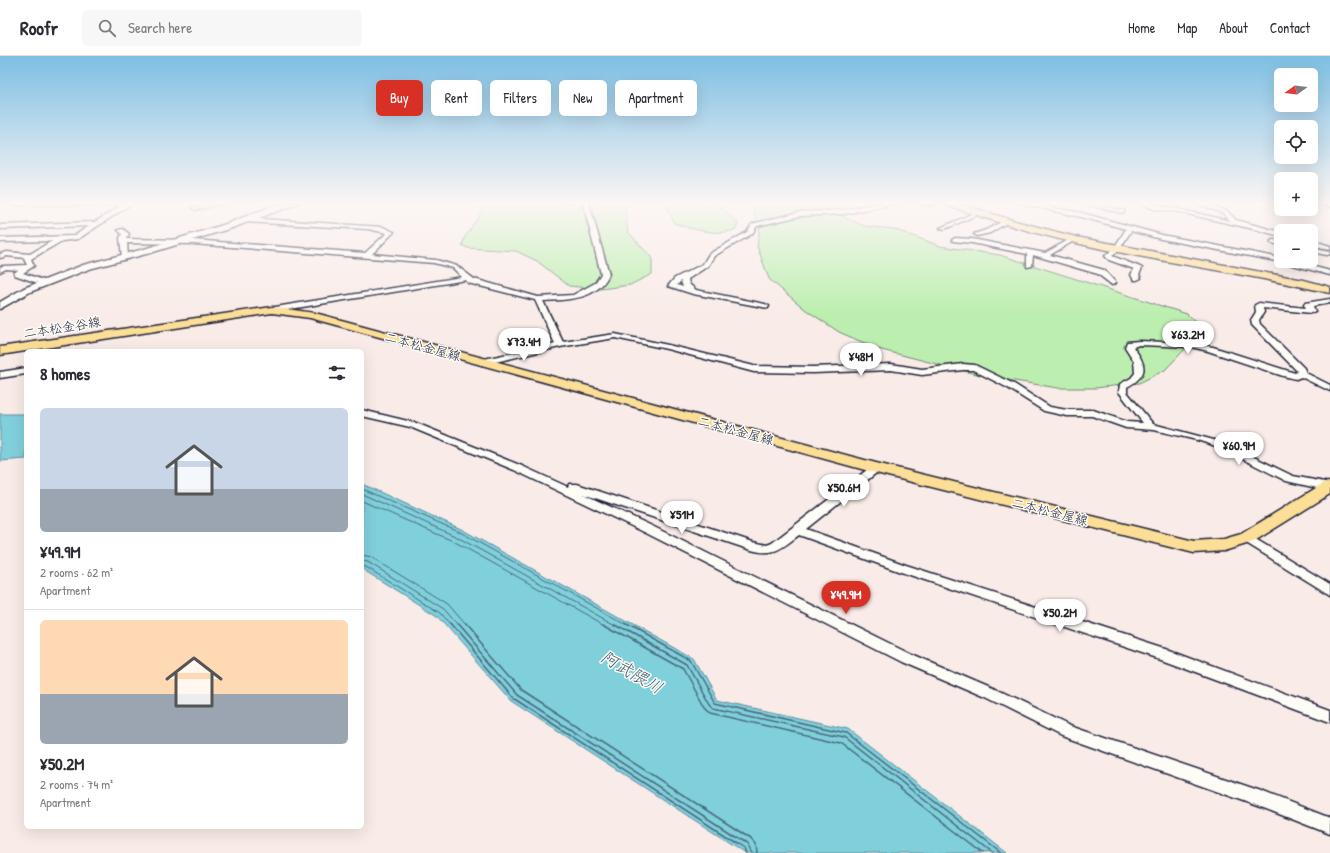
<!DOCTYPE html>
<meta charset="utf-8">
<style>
body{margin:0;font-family:"Patrick Hand","Klee One",sans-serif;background:#f7f7f7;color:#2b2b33;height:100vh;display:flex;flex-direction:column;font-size:15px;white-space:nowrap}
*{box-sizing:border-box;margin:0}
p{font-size:13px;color:#7c7c81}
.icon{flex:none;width:22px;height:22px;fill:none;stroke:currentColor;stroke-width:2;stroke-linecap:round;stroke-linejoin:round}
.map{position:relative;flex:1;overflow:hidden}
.panel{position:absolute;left:24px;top:293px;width:340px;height:480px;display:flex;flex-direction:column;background:#fff;border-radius:6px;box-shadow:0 4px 16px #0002}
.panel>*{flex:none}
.hud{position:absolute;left:376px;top:24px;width:380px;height:36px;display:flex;gap:8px}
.needle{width:26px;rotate:255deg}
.controls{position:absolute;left:1274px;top:12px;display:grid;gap:8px}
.controls a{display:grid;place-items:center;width:44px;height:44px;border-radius:6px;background:#fff;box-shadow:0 4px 16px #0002;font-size:20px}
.price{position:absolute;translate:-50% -34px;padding:0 9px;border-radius:14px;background:#fff;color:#222;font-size:13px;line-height:26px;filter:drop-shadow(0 1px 2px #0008)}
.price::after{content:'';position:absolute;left:50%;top:24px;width:12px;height:9px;margin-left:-6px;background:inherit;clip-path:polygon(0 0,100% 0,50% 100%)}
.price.current{background:#d93025;color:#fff}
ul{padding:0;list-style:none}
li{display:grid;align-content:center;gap:8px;height:212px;padding:0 16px}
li+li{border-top:1px solid #e1e1e2}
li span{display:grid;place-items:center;height:124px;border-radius:6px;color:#555}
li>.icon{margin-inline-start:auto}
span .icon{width:72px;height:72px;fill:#fffc;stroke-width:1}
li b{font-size:17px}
h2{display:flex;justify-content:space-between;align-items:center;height:48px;padding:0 16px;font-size:17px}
.tag{padding:0 14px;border-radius:6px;background:#fff;box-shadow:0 4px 16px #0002;font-size:14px;line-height:36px}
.tag.current{background:#d93025;color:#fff}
header{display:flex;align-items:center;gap:24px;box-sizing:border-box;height:56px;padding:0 20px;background:#fff;border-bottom:1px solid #e1e1e2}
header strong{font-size:19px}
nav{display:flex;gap:22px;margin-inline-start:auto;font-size:14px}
.search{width:280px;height:36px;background:#f7f7f7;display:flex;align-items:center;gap:10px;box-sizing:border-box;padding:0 14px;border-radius:6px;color:#7c7c81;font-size:15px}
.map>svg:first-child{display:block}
</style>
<header>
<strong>Roofr</strong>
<div class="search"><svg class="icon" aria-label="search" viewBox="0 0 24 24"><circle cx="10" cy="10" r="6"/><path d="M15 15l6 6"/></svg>Search here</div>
<nav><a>Home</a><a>Map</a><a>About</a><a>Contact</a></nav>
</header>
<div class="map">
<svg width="1330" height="797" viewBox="0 0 1330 797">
<rect width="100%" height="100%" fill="#f9ece8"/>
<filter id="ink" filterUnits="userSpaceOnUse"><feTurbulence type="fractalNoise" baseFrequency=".025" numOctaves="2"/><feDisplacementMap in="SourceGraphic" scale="8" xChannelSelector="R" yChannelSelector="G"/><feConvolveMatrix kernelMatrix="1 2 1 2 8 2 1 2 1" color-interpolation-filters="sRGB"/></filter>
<g filter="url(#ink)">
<!-- green -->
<g fill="#bcefaf" stroke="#6f8875">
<polygon points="480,147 624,147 628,176 652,202 652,218 630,229 601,233 569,230 537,205 516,195 467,192 462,189 465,181 483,154"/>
<path d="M668 147H719L722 152 738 167 736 173C720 181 690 173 674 167L668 154Z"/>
<polygon points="750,147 823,147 829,154 864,170 894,173 940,190 1000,199 1187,258 1203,274 1165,314 1139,327 1095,332 1058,332 984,320 878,293 839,276 806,254 769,223 757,190 760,171"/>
</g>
<!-- water -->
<g fill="#80d0dc" stroke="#5a8a9c">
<polygon points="0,358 26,358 26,403 0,405"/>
<polygon points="362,428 461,473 694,603 717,644 848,673 1007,797 745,797 511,645 437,560 362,513"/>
</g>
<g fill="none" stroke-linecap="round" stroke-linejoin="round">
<!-- shore-far1 -->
<g stroke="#48687b" stroke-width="1">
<polyline points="362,433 460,476 627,569"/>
<polyline points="362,438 457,481 615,569"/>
<polyline points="362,445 455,486 604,569"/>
<polyline points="362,499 371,501 447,548 465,569"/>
<polyline points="362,505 368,506 443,553 457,569"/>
<polyline points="362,510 366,511 440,557 450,569"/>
</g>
<!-- shore -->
<g stroke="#48687b" stroke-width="1.5">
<polyline points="450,568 513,642 744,792 746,797"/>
<polyline points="456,568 517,639 747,788 751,797"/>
<polyline points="464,568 521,634 751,783 756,789 757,797"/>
<polyline points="603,568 683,613 704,651 710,657 841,687 983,797"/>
<polyline points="614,568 687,609 709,648 713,652 844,681 992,797"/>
<polyline points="625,568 691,605 715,647 846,677 1001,797"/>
</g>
<defs>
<g id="minor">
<polygon points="11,147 133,147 78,183 62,185 31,203 34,210 23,217 46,225 46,229 43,229 15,219 14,217 18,214 6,213 0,216 0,211 3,210 27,209 24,203 25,202 7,200 0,202 0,198 7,196 30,198 52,185 0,186 0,182 74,180 89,170 0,173 0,169 95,166 122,149 14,149"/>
<polygon points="215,147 226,147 195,154 192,152"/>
<path d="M583 147H589L609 218C598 244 567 244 543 245L563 286 615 278 668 289 754 310 813 311 891 308 922 313 963 308 975 309 1014 328 1050 351 1067 354H1093L1127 366 1143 367 1119 336 1120 328 1131 322 1135 317 1134 305 1125 291 1127 286 1139 285 1191 287 1213 291 1295 317 1297 315 1252 269 1251 264 1256 256 1255 249 1259 247 1306 252 1304 249 1305 247 1330 243V247L1313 250 1315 255 1311 257 1263 252 1264 256 1259 264 1260 268 1304 312 1306 317 1330 329V335L1301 321 1296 323 1283 320 1208 295 1191 291 1139 289 1133 291C1147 309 1149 319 1127 331V336L1153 368 1225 387 1293 420 1330 427V435L1286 425 1219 391 1197 384 1154 374 1126 372 1092 360H1067L1044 355 1008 332 973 314H963L922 319 891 314 813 317 754 316 667 293 615 282 560 291 482 309 479 308 478 306 479 304 555 288 535 244 468 227 466 224 272 256 268 254 269 252 462 221 453 212 434 207 193 188 127 187 128 201 125 203 122 201 120 182 122 178 118 174 123 173 129 178 126 183 193 184 365 197 387 177 368 173 245 166 242 164 245 162 383 171 394 176 372 198 436 204 457 210 474 223 538 241 573 239 595 227 601 218Z"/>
<path d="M875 147H899L844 158 800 160 757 170 752 178 714 200 708 210 688 223 689 228 696 234 765 248 769 250 768 252 693 238 668 230 675 222 703 208 709 198 747 176 752 168 800 156 844 154ZM681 225 683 231 677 229Z"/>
<path d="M919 147H937C933 150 923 150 919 147Z"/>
<polygon points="1018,147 1028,147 1082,157 1162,179 1281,202 1281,205 1292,205 1330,215 1330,219 1281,206 1161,183 1131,175 1119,194 1112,200 1140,211 1142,212 1139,219 1141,222 1137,224 1134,224 1131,219 1134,213 1109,204 1105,200 1114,192 1126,173 1081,161"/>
<polygon points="1081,147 1091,147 1125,155 1122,157"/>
<path d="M1141 147C1149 146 1155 149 1162 150 1185 154 1208 160 1230 165L1223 157 1195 147H1203L1227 155 1236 164 1281 176V180C1247 171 1213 164 1179 156 1167 154 1151 155 1141 147Z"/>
<polygon points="976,156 981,157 945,173 940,172"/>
<polygon points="1003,165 1008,166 990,177 977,180 974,178 986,174"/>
<polygon points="955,182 972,183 1045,197 1072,182 1076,182 1077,183 1050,199 1104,214 1116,227 1112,229 1098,218 1033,199 1032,210 1027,211 1027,198 972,187 953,185 952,184"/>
<polygon points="1273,184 1281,185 1281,189 1271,187 1271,185"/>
<polygon points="1311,184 1330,190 1330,194 1311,188"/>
<polygon points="1311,192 1329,196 1330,198 1327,199 1311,196"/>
<polygon points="26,312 26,318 0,322 0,316"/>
<path d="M362 354 416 367 522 410 568 431 569 428H577L753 486 767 489 772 487 872 410H880L881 412 880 414 806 473 906 509 1166 593 1330 654V666L1163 604 898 515 799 479C779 494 773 501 748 493L583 438 652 470 911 598 995 634 1070 670 1261 735 1330 762V778L1261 751 1061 680 985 642 901 606 644 476 514 414 410 371 362 360Z"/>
<polygon points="1247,478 1330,528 1330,539 1243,485 1241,482 1243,479"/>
</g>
<g id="tertiary">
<polygon points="287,147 299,147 232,172 150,197 89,213 30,236 0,253 0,246 24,232 83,209 144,193 226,168 275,149"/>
<polygon points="1320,147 1330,147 1330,151"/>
</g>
<g id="primary">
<path d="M945 147H957L1015 165 1076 181 1304 224 1330 231V237C1253 219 1175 208 1098 192 1046 181 996 166 946 149Z"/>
<polygon points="272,251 315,257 876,407 1194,485 1224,483 1241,478 1324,427 1330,426 1330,438 1253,486 1224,495 1194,497 876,417 310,262 272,257 0,299 0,291"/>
</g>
</defs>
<!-- minor casing -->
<use href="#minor" stroke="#22223b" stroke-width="3"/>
<!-- tertiary casing -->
<use href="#tertiary" stroke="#22223b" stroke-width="3"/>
<!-- primary casing -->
<use href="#primary" stroke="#22223b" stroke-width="3"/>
<!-- minor -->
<use href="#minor" fill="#fdfcf7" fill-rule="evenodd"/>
<!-- tertiary -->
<use href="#tertiary" fill="#fdfcf7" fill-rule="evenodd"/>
<!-- primary -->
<use href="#primary" fill="#fcde96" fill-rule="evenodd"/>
</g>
</g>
<!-- sky -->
<linearGradient id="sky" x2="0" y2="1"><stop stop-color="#7ebfe3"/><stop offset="0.57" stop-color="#fcf6f5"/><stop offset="1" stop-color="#fcf6f5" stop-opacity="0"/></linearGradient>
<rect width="1330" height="258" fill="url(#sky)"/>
<g text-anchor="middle" stroke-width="3" stroke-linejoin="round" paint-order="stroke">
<!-- street labels -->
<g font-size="13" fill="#22223b" stroke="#fdfcf7">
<text transform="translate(62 271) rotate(-9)" y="5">二本松金谷線</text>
<text transform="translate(423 290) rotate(15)" y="5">二本松金屋線</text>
<text transform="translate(736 374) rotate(15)" y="5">二本松金屋線</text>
<text transform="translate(1050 455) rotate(14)" y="5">二本松金屋線</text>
</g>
<!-- near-water labels -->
<g font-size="17" font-style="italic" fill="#435f73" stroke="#fdfcf7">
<text transform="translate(632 616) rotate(30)" y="6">阿武隈川</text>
</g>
</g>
</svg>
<div class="controls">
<a><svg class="needle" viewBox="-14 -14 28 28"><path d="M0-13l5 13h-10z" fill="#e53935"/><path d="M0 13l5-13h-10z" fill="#7c7c81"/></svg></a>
<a><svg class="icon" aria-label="locate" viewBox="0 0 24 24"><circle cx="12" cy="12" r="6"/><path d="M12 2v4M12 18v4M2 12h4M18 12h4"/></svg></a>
<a>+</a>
<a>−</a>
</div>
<b class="price" style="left:1188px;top:299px">¥63.2M</b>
<b class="price" style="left:524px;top:306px">¥73.4M</b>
<b class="price" style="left:861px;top:321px">¥48M</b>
<b class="price" style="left:1239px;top:410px">¥60.9M</b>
<b class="price" style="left:844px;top:452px">¥50.6M</b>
<b class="price" style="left:682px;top:479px">¥51M</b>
<b class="price current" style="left:846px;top:559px">¥49.9M</b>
<b class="price" style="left:1060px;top:577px">¥50.2M</b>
<div class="hud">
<a class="tag current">Buy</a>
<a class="tag">Rent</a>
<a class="tag">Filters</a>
<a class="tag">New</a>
<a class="tag">Apartment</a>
</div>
<section class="panel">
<h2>8 homes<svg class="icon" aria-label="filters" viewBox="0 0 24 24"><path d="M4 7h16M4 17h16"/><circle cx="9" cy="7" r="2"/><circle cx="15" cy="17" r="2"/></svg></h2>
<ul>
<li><span style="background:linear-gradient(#c9d6e8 65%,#9aa5b1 0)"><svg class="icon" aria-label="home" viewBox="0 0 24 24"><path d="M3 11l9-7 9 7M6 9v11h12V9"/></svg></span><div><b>¥49.9M</b><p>2 rooms · 62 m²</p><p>Apartment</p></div></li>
<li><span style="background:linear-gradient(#ffd9b3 60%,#9aa5b1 0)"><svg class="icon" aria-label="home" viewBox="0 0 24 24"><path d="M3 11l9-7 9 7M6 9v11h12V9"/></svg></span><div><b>¥50.2M</b><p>2 rooms · 74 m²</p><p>Apartment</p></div></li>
</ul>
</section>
</div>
